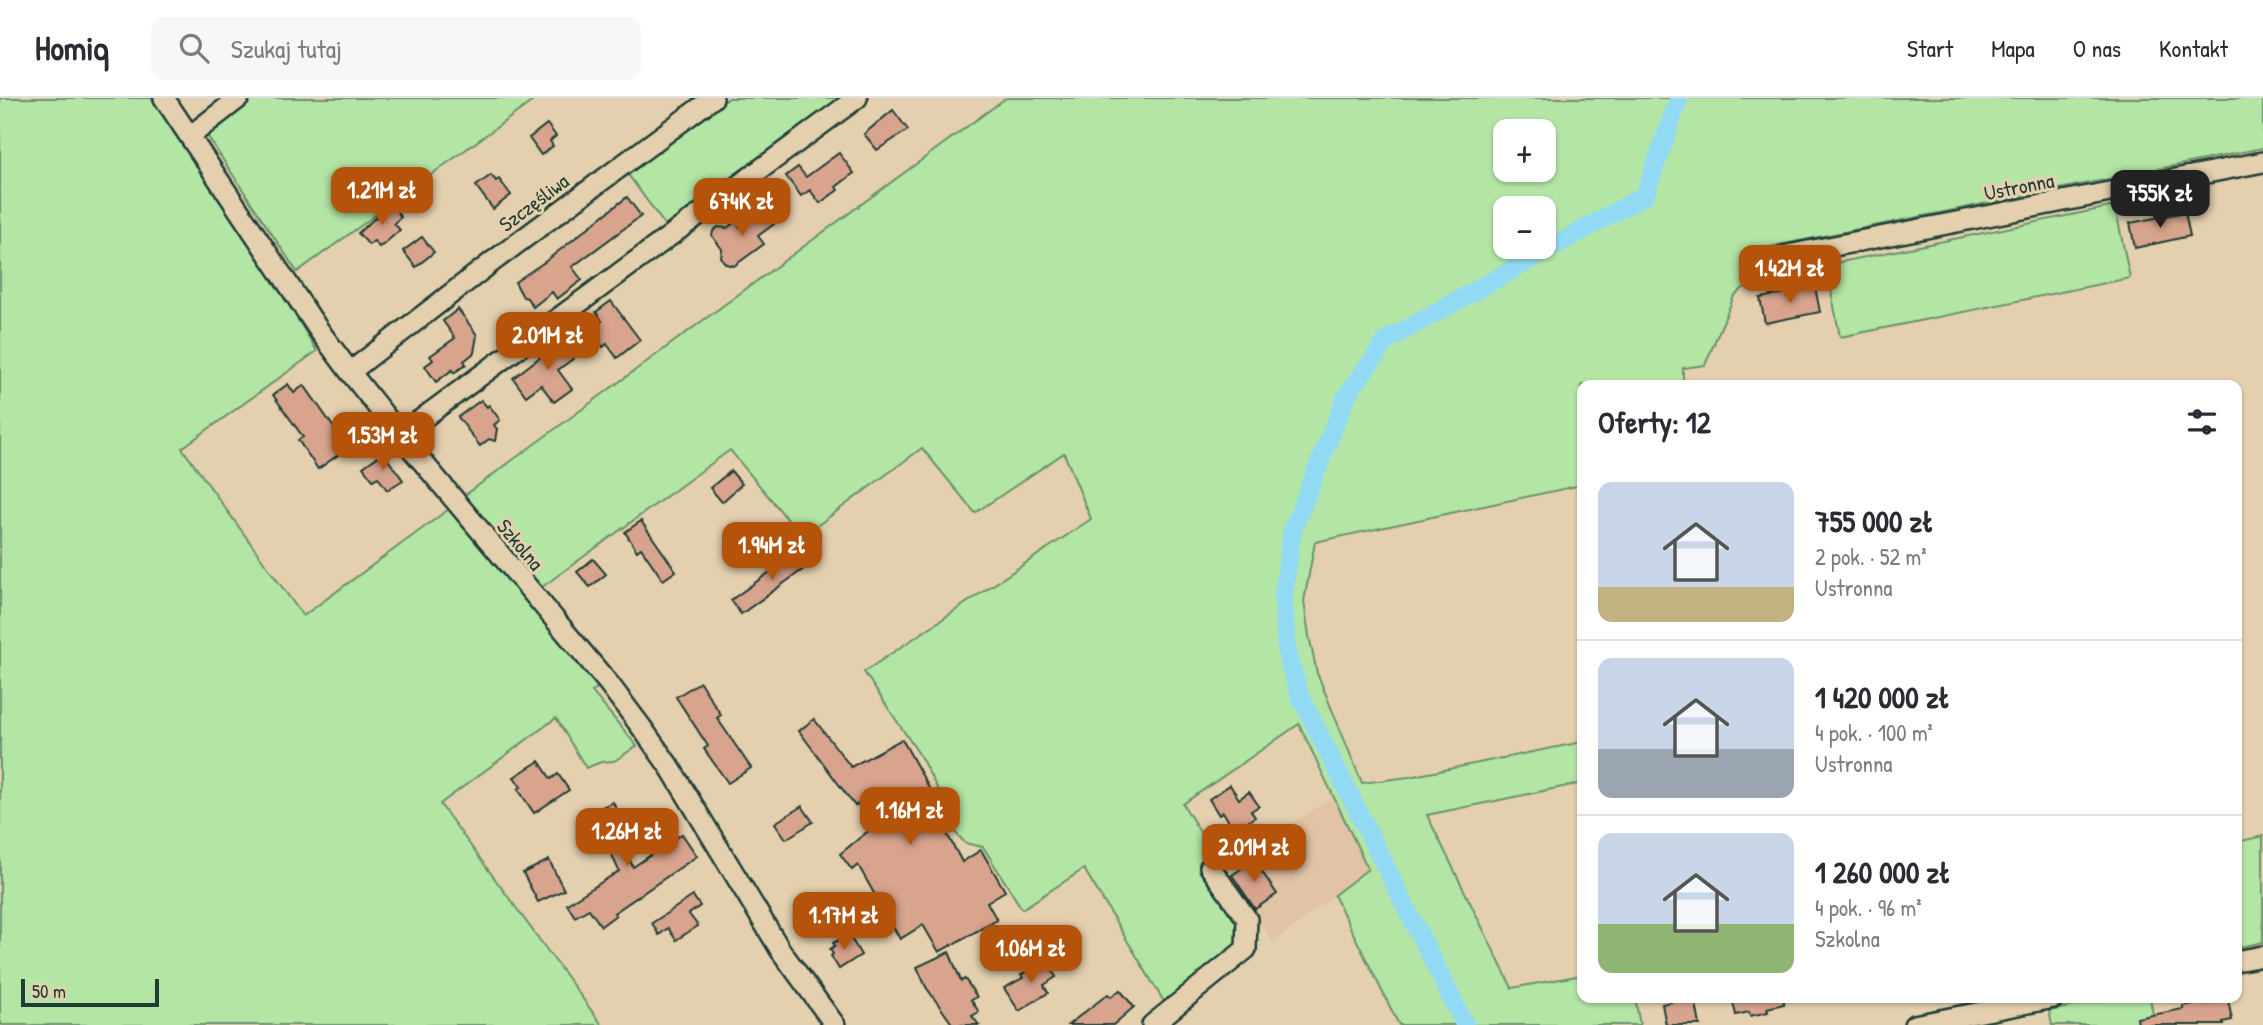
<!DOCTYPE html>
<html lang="pl">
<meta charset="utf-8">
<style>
body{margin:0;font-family:"Patrick Hand",sans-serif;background:#f7f7f7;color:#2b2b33;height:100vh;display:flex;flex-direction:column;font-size:26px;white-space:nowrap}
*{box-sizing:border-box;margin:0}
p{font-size:23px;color:#7c7c81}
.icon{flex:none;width:38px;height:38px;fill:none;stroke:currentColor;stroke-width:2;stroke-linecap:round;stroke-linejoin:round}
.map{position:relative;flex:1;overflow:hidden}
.sheet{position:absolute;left:1577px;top:282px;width:665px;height:623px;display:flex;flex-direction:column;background:#fff;border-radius:14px;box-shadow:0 2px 5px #0004}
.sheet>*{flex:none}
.tools{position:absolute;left:1493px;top:21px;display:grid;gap:14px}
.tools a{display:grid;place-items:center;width:63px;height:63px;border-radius:14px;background:#fff;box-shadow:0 2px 5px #0004;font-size:35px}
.scale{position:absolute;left:21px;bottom:18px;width:138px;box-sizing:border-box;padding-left:7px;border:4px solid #1f3d34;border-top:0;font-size:19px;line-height:24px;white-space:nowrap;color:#1f3d34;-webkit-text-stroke:5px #e4d0af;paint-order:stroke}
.price{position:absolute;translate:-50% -60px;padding:0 16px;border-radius:14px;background:#b45309;color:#fff;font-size:23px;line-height:46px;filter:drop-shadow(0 2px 4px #0008)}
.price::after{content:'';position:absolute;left:50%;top:42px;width:21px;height:16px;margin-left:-10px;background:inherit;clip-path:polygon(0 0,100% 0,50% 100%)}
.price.current{background:#222;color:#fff}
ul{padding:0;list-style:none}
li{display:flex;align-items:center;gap:21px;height:175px;padding:0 21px}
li+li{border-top:2px solid #e1e1e2}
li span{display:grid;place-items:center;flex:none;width:196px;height:140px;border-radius:14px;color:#555}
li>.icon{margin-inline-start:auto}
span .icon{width:84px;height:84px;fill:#fffc;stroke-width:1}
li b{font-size:30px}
h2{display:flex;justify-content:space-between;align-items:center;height:84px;padding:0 21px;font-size:30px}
header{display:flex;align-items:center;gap:42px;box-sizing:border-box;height:98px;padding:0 35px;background:#fff;border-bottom:2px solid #e1e1e2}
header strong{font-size:33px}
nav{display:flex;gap:38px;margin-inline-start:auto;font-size:24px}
.search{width:490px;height:63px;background:#f7f7f7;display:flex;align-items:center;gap:18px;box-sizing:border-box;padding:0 24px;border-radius:14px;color:#7c7c81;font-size:26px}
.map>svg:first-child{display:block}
</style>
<header>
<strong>Homiq</strong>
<div class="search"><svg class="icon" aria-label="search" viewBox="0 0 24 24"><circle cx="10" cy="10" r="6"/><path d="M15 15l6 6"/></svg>Szukaj tutaj</div>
<nav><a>Start</a><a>Mapa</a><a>O nas</a><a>Kontakt</a></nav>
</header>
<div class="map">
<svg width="2263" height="927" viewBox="0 0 2263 927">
<rect width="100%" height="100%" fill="#e4d0af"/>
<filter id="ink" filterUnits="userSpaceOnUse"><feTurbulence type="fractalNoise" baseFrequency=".0143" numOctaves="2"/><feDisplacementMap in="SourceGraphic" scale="14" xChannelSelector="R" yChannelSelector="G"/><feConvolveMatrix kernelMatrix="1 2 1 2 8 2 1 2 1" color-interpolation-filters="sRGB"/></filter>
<g filter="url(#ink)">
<!-- built -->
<polygon fill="#e1c3a5" points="1335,698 1368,771 1273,845 1229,779 1258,761 1251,751"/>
<!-- green -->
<g fill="#b3e5a5" stroke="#69916c" stroke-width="2" fill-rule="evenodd">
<polygon points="0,0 151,0 276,186 317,253 182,350 303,518 449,411 598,589 592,594 637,648 614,663 601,664 586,670 556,620 440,706 602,927 2,927 0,923"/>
<polygon points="253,0 537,0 297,174 206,36"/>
<polygon points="729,0 844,0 667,130 627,75"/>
<path d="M1006 0H2263V50L1764 150 1754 181 1734 198 1705 267 1683 270V287H1582V387L1315 444 1304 503 1309 538 1317 575 1362 685 1409 679 1582 644V685L1427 717 1512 890 1582 877V900H1635L1640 927H1399L1334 797 1368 771 1299 626 1183 706 1214 757 1201 764C1208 776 1237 814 1239 824 1246 855 1188 890 1166 907L1084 771 1022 811 983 749 965 745 955 734 946 707 919 656 864 574 1091 421 1064 355 975 415 922 350 802 439 730 352 538 492 461 400ZM1505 33H1544V72H1505ZM1505 110H1544V149H1505Z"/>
<polygon points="2115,108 2130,180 1840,239 1826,167"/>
<polygon points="2263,738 2263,844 2237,850 2237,744"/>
<polygon points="2116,900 2150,900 2155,927 2052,927 2049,913"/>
</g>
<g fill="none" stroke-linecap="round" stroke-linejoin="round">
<!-- canal -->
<polyline stroke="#92daf4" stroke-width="19" points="1465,927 1300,598 1287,557 1283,500 1292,433 1347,297 1387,242 1645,97 1679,0"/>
</g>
<!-- building -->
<g fill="#d9a48e" stroke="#1f3d34" stroke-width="2">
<polygon points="893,12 908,32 877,52 864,36"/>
<polygon points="547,26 556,38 550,43 553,48 541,57 529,40"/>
<polygon points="839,55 854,75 836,89 838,92 820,105 810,92 801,98 786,78 798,69 806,79"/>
<polygon points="491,77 496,83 499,81 511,97 493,111 476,88"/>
<polygon points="627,99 641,118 572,169 582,182 557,201 552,194 533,209 527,200 523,199 515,184 546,163"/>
<polygon points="391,106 401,119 394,125 400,132 383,147 379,149 374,143 369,147 358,135"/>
<polygon points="763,112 774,126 758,138 764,146 734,168 726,166 721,160 722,151 712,138 713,133 718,129 727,130 736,123 740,129"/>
<polygon points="2185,114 2190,138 2135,150 2130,125"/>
<polygon points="422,139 434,154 416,169 403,153"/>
<polygon points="1815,189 1820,214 1765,225 1760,200"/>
<polygon points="611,203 640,242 617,260 607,246 603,249 590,232 602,223 596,214"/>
<polygon points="458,211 477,237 474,255 464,263 466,266 454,275 452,272 436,284 425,268 433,262 430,258 455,240 443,223"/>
<polygon points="565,240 578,257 558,272 572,291 554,304 541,287 526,298 513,280"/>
<polygon points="288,286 294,295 304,287 348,350 318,371 298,342 303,339 273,297"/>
<polygon points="481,302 487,309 489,307 500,322 494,327 497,331 495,343 489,341 480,348 458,319"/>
<polygon points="383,355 403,382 387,392 378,379 373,382 363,369"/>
<polygon points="731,373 742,386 722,404 710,390"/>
<polygon points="641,423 676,473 663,482 641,450 637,453 625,434"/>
<polygon points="802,451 812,465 741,516 731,502"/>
<polygon points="593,461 606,476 590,489 577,474"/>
<polygon points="700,584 721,617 717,620 751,670 728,685 704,651 708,648 676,599"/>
<polygon points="814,621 851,669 902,641 939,708 934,711 962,764 981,752 1005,793 987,804 997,822 939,854 923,827 900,841 858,767 852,772 840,756 878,725 864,701 855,708 799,633"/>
<polygon points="539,663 551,681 558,676 569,692 534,715 518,691 521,689 514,679"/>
<polygon points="1230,687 1239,701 1249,694 1259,708 1251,713 1255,719 1242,727 1241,725 1233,730 1223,714 1219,717 1209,701"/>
<polygon points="613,704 629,738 620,742 633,769 682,736 697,758 614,815 616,817 601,828 589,811 575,819 567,806 619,773 608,748 603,750 587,716"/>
<polygon points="802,708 813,724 786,741 775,725"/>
<polygon points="549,762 564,792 538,804 523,775"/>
<polygon points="1254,762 1277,796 1255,811 1232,777"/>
<polygon points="693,798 700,808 689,816 698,828 676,842 668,830 659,837 652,825"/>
<polygon points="849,837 861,857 839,871 831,858 833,856 830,851 835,848 833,845"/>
<polygon points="949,854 961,883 965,881 977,899 971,902 979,914 972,918 979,927 953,927 926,889 917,869"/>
<polygon points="1046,861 1056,879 1044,887 1048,895 1019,913 1004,890 1023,880 1021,877"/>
<polygon points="1120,892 1134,909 1113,927 1068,927 1108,896 1111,899"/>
<polygon points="1670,900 1695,900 1700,927 1666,927 1662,906 1671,904"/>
<polygon points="1732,900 1784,900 1784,906 1767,910 1768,914 1750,918 1749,914 1736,917"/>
<polygon points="2228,902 2232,922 2223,924 2224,927 2138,927 2137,920 2183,911 2183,908 2207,903 2207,906"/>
</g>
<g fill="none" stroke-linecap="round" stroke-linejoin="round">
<defs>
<g id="minor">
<polyline points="164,0 318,231 350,274 400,337 609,586 642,630 671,671 781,853 835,927"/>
<polyline points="190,38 239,0"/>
<polyline points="1783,158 2263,64"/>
<polyline points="350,274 492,164 713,0"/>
<polyline points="400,337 857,0"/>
<polyline points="2236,863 2263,858"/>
<polyline points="1152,927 1246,851 1247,821 1210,769"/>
<polyline points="1914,927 2054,900"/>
</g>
</defs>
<!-- minor casing -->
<use href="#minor" stroke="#1f3d34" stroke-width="24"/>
<!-- minor -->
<use href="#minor" stroke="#e4d0af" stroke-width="19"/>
</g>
</g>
<g text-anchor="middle" stroke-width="6" stroke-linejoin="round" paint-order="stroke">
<!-- street labels -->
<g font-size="21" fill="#1f3d34" stroke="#e4d0af">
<text transform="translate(2019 89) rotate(-11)" y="7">Ustronna</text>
<text transform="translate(534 105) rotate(-37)" y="7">Szczęśliwa</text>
<text transform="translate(520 447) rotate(50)" y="7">Szkolna</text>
</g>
</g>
</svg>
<div class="tools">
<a>+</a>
<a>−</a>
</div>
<div class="scale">50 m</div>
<b class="price" style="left:382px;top:129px">1.21M zł</b>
<b class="price current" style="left:2160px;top:132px">755K zł</b>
<b class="price" style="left:742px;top:140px">674K zł</b>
<b class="price" style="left:1790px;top:207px">1.42M zł</b>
<b class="price" style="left:548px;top:274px">2.01M zł</b>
<b class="price" style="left:383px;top:374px">1.53M zł</b>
<b class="price" style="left:772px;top:484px">1.94M zł</b>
<b class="price" style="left:910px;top:749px">1.16M zł</b>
<b class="price" style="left:627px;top:770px">1.26M zł</b>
<b class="price" style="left:1254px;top:786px">2.01M zł</b>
<b class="price" style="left:844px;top:854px">1.17M zł</b>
<b class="price" style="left:1031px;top:887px">1.06M zł</b>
<section class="sheet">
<h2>Oferty: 12<svg class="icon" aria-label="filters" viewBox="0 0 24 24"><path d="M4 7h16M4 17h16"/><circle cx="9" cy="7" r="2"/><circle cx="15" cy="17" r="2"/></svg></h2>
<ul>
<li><span style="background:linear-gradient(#c9d6e8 75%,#c2b280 0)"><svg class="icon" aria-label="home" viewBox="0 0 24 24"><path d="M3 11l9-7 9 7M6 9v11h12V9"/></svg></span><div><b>755 000 zł</b><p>2 pok. · 52 m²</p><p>Ustronna</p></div></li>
<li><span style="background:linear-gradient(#c9d6e8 65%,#9aa5b1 0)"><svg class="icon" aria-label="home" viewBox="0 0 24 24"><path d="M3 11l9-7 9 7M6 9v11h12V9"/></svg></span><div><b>1 420 000 zł</b><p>4 pok. · 100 m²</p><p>Ustronna</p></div></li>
<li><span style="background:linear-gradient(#c9d6e8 65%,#8fb573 0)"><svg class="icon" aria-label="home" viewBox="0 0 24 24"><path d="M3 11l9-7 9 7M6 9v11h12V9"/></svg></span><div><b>1 260 000 zł</b><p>4 pok. · 96 m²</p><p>Szkolna</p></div></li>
</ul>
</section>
</div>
